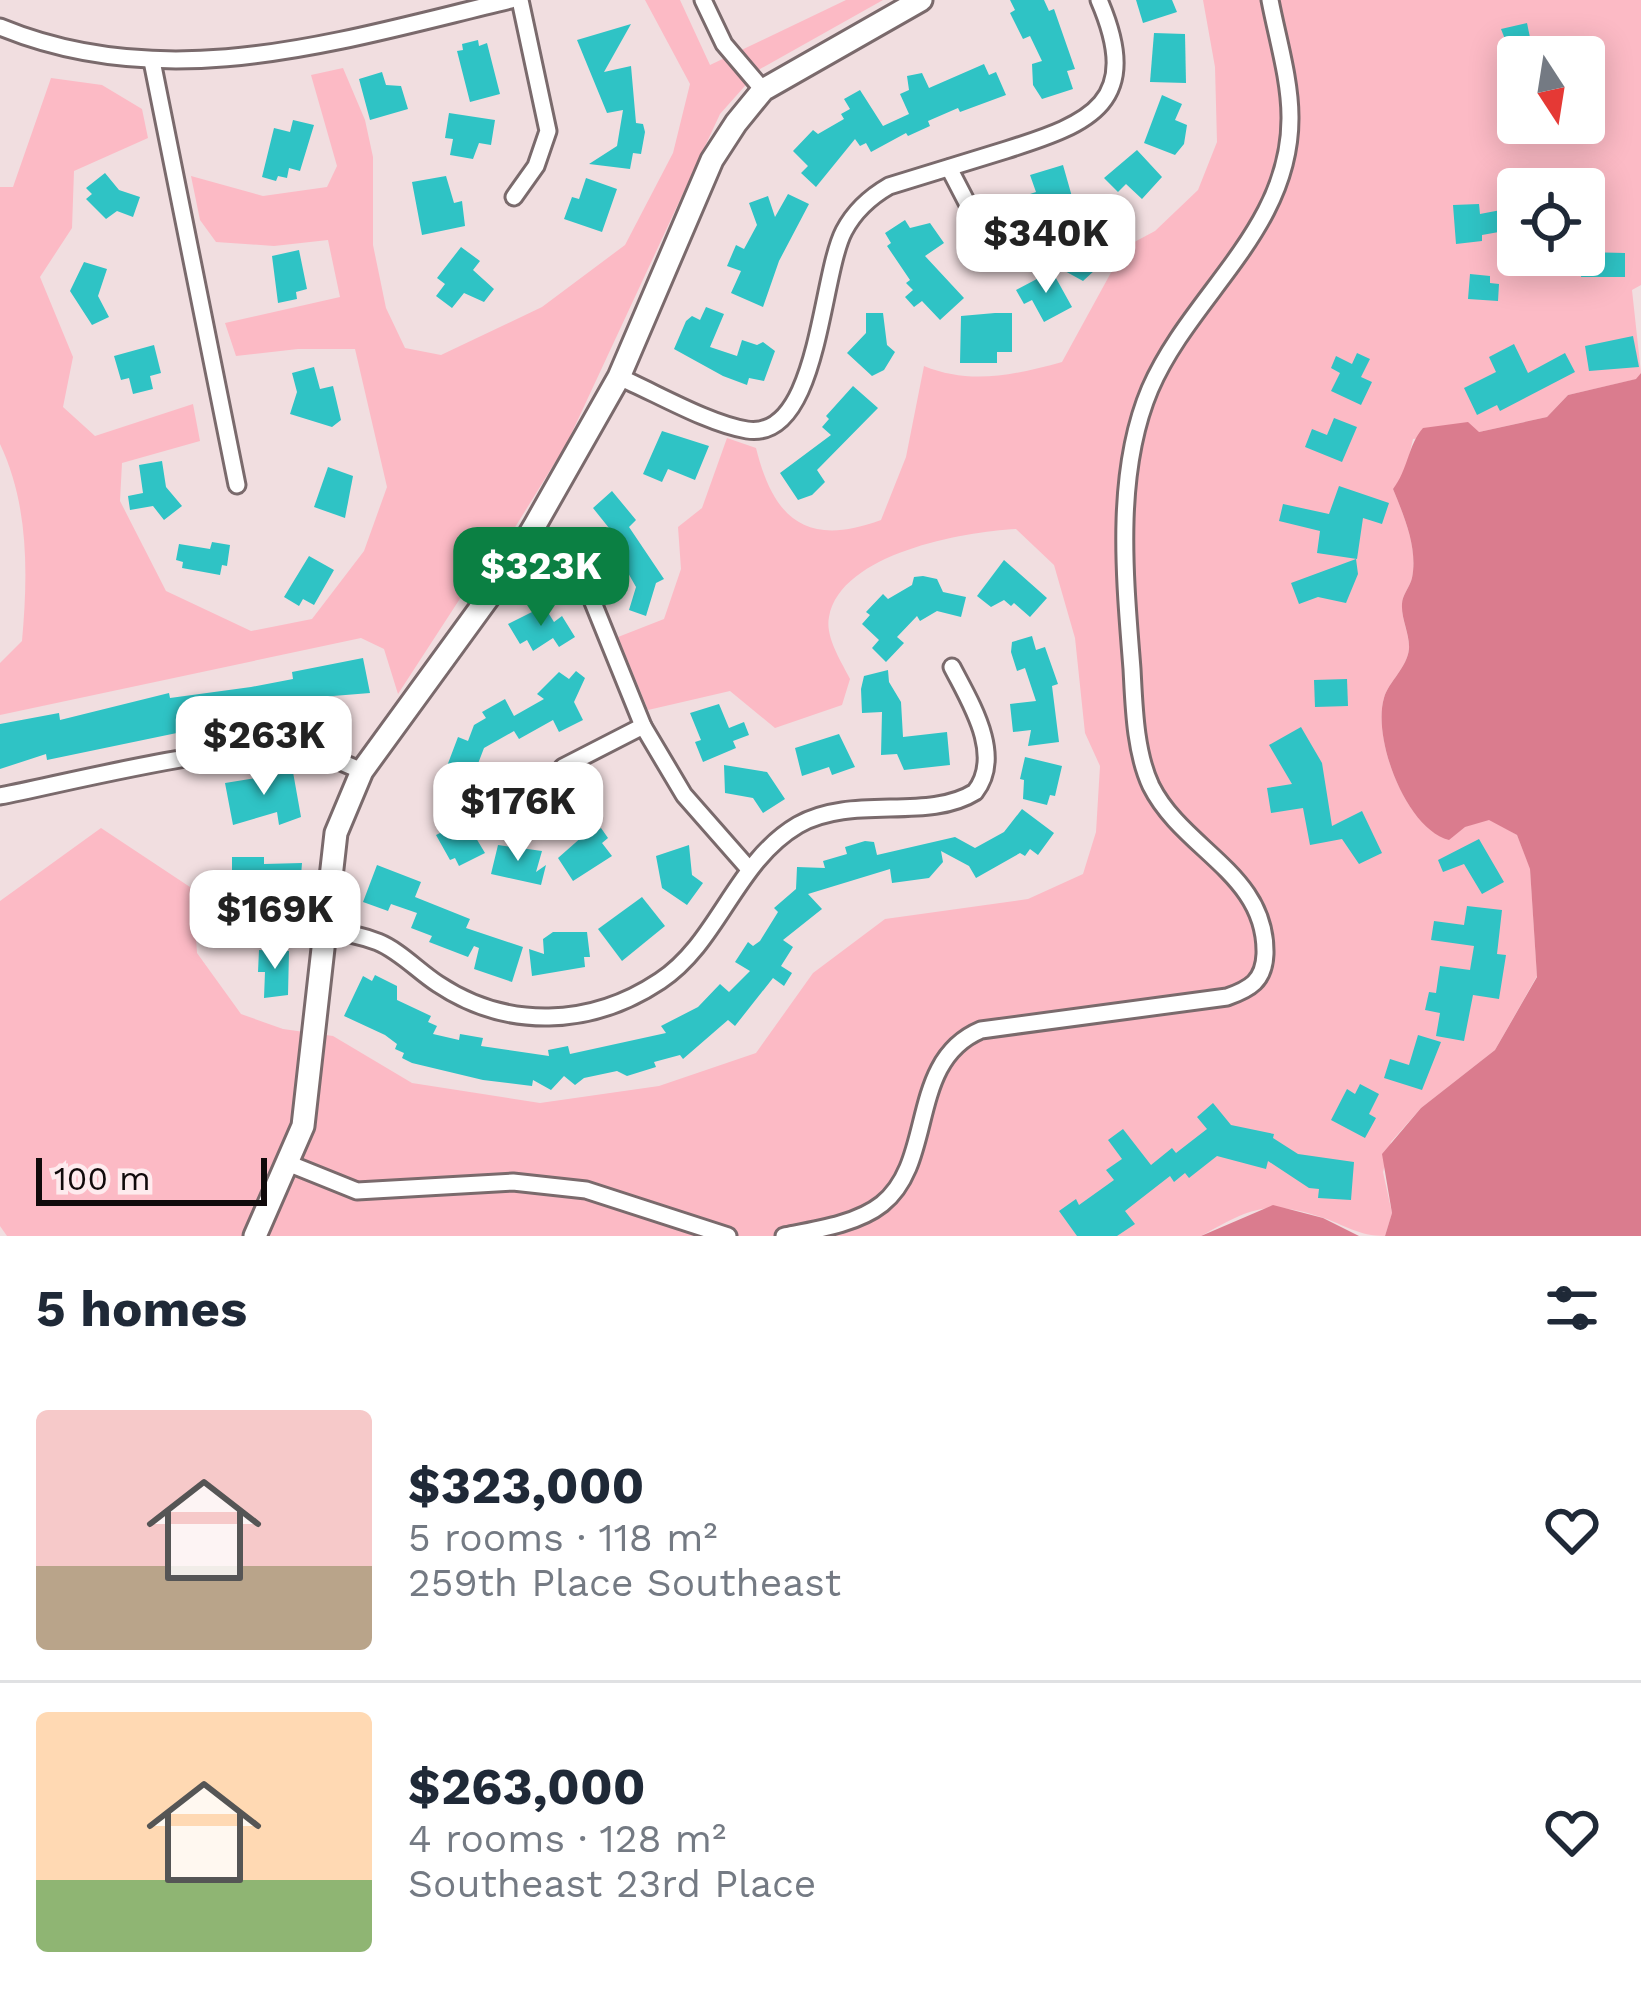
<!DOCTYPE html>
<meta charset="utf-8">
<style>
body{margin:0;font-family:"Work Sans",sans-serif;background:#f2f2f3;color:#1f2937;height:100vh;display:flex;flex-direction:column;font-size:45px;white-space:nowrap}
*{box-sizing:border-box;margin:0}
p{font-size:39px;color:#747a83}
.icon{flex:none;width:66px;height:66px;fill:none;stroke:currentColor;stroke-width:2;stroke-linecap:round;stroke-linejoin:round}
.map{position:relative;height:1236px;overflow:hidden}
.drawer{display:flex;flex-direction:column;background:#fff;flex:1}
.drawer>*{flex:none}
.needle{width:78px;rotate:168deg}
.tools{position:absolute;left:1497px;top:36px;display:grid;gap:24px}
.tools a{display:grid;place-items:center;width:108px;height:108px;border-radius:12px;background:#fff;box-shadow:0 6px 30px #0003;font-size:60px}
.scale{position:absolute;left:36px;bottom:30px;width:231px;box-sizing:border-box;padding-left:12px;border:6px solid #100a0b;border-top:0;font-size:33px;line-height:42px;white-space:nowrap;color:#100a0b;-webkit-text-stroke:9px #feebee;paint-order:stroke}
.price{position:absolute;translate:-50% -102px;padding:0 27px;border-radius:24px;background:#fff;color:#222;font-size:39px;line-height:78px;filter:drop-shadow(0 3px 6px #0008)}
.price::after{content:'';position:absolute;left:50%;top:72px;width:36px;height:27px;margin-left:-18px;background:inherit;clip-path:polygon(0 0,100% 0,50% 100%)}
.price.current{background:#0b8043;color:#fff}
ul{padding:0;list-style:none}
li{display:flex;align-items:center;gap:36px;height:300px;padding:0 36px}
li+li{border-top:3px solid #e0e1e3}
li span{display:grid;place-items:center;flex:none;width:336px;height:240px;border-radius:12px;color:#555}
li>.icon{margin-inline-start:auto}
span .icon{width:144px;height:144px;fill:#fffc;stroke-width:1}
li b{font-size:51px}
h2{display:flex;justify-content:space-between;align-items:center;height:144px;padding:0 36px;font-size:51px}
.map>svg:first-child{display:block}
</style>
<div class="map">
<svg width="1641" height="1236" viewBox="0 0 1641 1236">
<rect width="100%" height="100%" fill="#f1dee0"/>
<!-- green -->
<g fill="#fcbac5" fill-rule="evenodd">
<path d="M645 0H680L710 65 846 0H883L760 69 720 114 567 443 514 529 463 594 398 694 384 649 361 638 0 715V663L22 641C28 575 29 505 0 444V187H13L51 78 102 85 142 109 148 138 74 171 72 228 40 277 73 357 63 407 95 436 193 404 200 441 122 463 120 501 166 591 251 631 312 619 364 551 387 487 355 349H298L236 356 225 323 340 297 328 240 274 246 216 242 200 220 191 176 263 196 327 187 337 166 311 75 343 68 365 120 373 157V245L386 308 405 348 441 355 542 307 625 245 673 153 690 84Z"/>
<path d="M1203 0H1641V285L1632 290 1641 373 1637 379 1568 395 1547 417 1479 432 1413 439 1405 474 1393 489C1404 516 1418 548 1412 578 1410 587 1402 595 1402 604 1401 619 1410 635 1409 649 1407 668 1389 681 1384 698 1372 738 1406 829 1449 839L1464 827 1489 819 1517 835 1530 868 1537 976 1495 1050 1421 1108 1391 1142 1383 1172 1392 1213 1385 1236C1358 1236 1345 1225 1321 1217 1267 1199 1249 1209 1201 1236H7L0 1226V901L101 828 193 889 197 953 241 1014 283 1029 333 1036 412 1083 540 1103 659 1086 756 1053 813 973 885 919 1028 899 1083 874 1096 832 1100 766 1085 733 1075 638 1054 565 1016 529C963 532 841 553 829 617 825 637 841 661 850 679L842 705 775 728 730 691 648 710 618 637 664 619 681 569 678 527 702 508 727 438 756 448C774 521 808 547 881 520L906 457 924 366C970 385 1015 375 1062 362L1125 247 1155 231 1198 190 1217 142 1215 67ZM1518 57H1584V123H1518ZM1518 189H1584V255H1518Z"/>
</g>
<!-- water -->
<g fill="#da7c8e">
<path d="M1641 373V1236H1385L1392 1213 1382 1154 1421 1108 1495 1050 1537 977 1530 869 1517 835 1489 820 1465 827 1449 840C1406 829 1372 738 1384 698 1389 681 1407 668 1409 649 1410 634 1401 619 1402 604 1402 595 1410 587 1412 578 1418 548 1404 516 1393 489 1408 470 1408 445 1423 428L1468 422 1479 432 1547 417 1568 395 1636 379Z"/>
<polygon points="1273,1205 1323,1218 1359,1236 1201,1236"/>
</g>
<!-- building -->
<g fill="#2fc3c5">
<polygon points="1010,0 1044,0 1049,11 1054,9 1075,69 1067,71 1073,89 1042,99 1033,85 1032,64 1042,61 1030,36 1023,39 1010,13 1015,10"/>
<polygon points="1136,0 1172,0 1177,12 1143,23"/>
<polygon points="1527,23 1534,57 1512,57 1501,29"/>
<polygon points="631,24 604,72 631,66 636,123 643,124 645,132 641,154 633,153 630,169 589,164 617,146 623,110 607,113 577,40"/>
<polygon points="1154,33 1185,34 1186,83 1150,82"/>
<polygon points="478,40 479,46 487,43 500,94 470,102 457,51 463,50 462,44"/>
<polygon points="984,64 989,75 996,72 1006,95 960,112 958,108 928,121 930,126 908,136 906,133 871,152 866,143 860,146 855,139 816,187 801,173 808,166 793,151 813,130 818,134 844,119 841,114 850,109 844,99 860,90 883,126 909,114 900,94 909,90 907,76 922,73 929,88"/>
<polygon points="382,72 386,85 401,86 408,109 370,120 359,79"/>
<polygon points="1162,95 1182,104 1175,120 1187,125 1184,144 1175,155 1144,143"/>
<polygon points="449,113 495,120 491,145 479,143 473,159 450,155 453,139 445,138"/>
<polygon points="293,120 314,125 300,171 289,168 287,178 278,176 276,181 262,177 274,128 290,132"/>
<polygon points="1137,150 1162,177 1142,199 1126,184 1118,192 1104,178"/>
<polygon points="1063,165 1080,225 1090,244 1100,251 1095,270 1083,281 1054,265 1066,242 1057,212 1035,219 1027,195 1036,192 1030,175"/>
<polygon points="105,173 119,190 140,197 133,217 117,211 106,219 86,199 92,194 86,188"/>
<polygon points="446,176 454,203 462,201 465,226 422,235 412,182"/>
<polygon points="586,178 617,189 602,232 564,219 572,197 579,199"/>
<polygon points="788,194 809,204 779,261 763,307 731,293 741,271 727,266 736,245 744,249 757,225 749,203 768,196 775,217"/>
<polygon points="1479,204 1480,214 1506,209 1510,230 1482,235 1482,241 1456,244 1453,205"/>
<polygon points="905,220 910,228 930,223 944,243 925,256 964,298 940,320 922,301 914,307 905,297 913,290 906,283 910,280 887,246 891,243 885,233"/>
<polygon points="461,247 480,261 473,270 494,289 484,302 464,293 452,308 436,296 445,284 437,278"/>
<polygon points="299,250 307,289 296,292 297,299 278,303 272,256"/>
<polygon points="1584,252 1625,253 1625,277 1581,277"/>
<polygon points="84,262 107,269 98,296 109,317 92,325 70,291"/>
<polygon points="1052,271 1072,307 1044,322 1032,300 1024,304 1016,290"/>
<polygon points="1470,274 1490,276 1490,283 1499,284 1498,301 1468,299"/>
<polygon points="706,307 724,314 710,347 737,356 742,340 757,345 763,342 775,351 764,381 749,378 747,385 723,376 674,349 686,321 692,316 700,320"/>
<polygon points="866,313 883,313 887,345 895,352 884,370 872,376 847,353 866,333"/>
<polygon points="995,313 1012,313 1012,352 997,352 997,363 960,363 961,316"/>
<polygon points="1633,336 1639,367 1589,371 1585,346"/>
<polygon points="1514,344 1528,373 1565,353 1575,372 1500,411 1497,405 1477,415 1464,388 1496,372 1489,357"/>
<polygon points="154,345 161,373 150,376 153,389 133,394 129,378 121,380 114,356"/>
<polygon points="1357,353 1370,359 1361,377 1372,382 1361,405 1331,391 1340,373 1331,368 1336,356 1352,364"/>
<polygon points="314,367 320,389 333,386 341,420 332,427 290,414 297,392 292,373"/>
<polygon points="853,386 878,408 817,470 825,482 812,495 798,500 780,473 831,435 822,427 829,419 826,416"/>
<polygon points="1334,418 1357,427 1342,462 1305,447 1312,429 1327,435"/>
<polygon points="662,431 709,446 695,480 668,469 662,482 643,474"/>
<polygon points="162,461 166,487 182,506 164,520 153,506 130,510 128,496 143,493 139,465"/>
<polygon points="328,467 353,476 345,518 314,507"/>
<polygon points="1339,486 1389,503 1382,524 1363,518 1357,559 1317,553 1320,531 1279,521 1283,504 1329,514"/>
<polygon points="612,491 636,520 629,527 664,579 656,583 646,616 629,610 636,587 623,564 627,562 603,533 609,528 593,508"/>
<polygon points="212,542 230,545 227,566 222,565 220,575 182,568 183,562 176,560 179,544 210,549"/>
<polygon points="309,556 334,570 314,605 303,599 299,606 284,597"/>
<polygon points="1356,559 1358,574 1346,603 1318,597 1299,604 1291,583"/>
<polygon points="1004,560 1047,598 1030,617 1014,603 1011,606 1004,600 991,607 977,596"/>
<polygon points="923,576 937,579 943,592 966,597 961,617 937,611 920,621 917,616 897,637 904,643 886,662 872,648 879,640 862,624 870,615 866,612 883,594 888,599 912,585 914,577"/>
<polygon points="544,606 554,622 562,616 575,637 559,647 553,638 533,651 527,640 520,644 508,624"/>
<polygon points="1032,636 1036,650 1045,647 1058,684 1052,686 1059,742 1028,746 1031,730 1013,732 1010,704 1036,701 1025,668 1017,671 1011,652 1012,642"/>
<polygon points="363,658 370,693 321,697 324,712 197,733 196,729 47,760 46,754 0,769 0,724 59,713 60,720 169,693 170,698 251,687 293,679 292,672"/>
<polygon points="888,670 889,682 901,702 903,737 947,732 950,765 904,770 897,754 881,755 882,712 862,713 861,689 864,676"/>
<polygon points="576,671 585,678 574,702 583,720 559,732 553,720 519,739 514,731 484,748 476,769 482,771 469,794 451,788 455,778 444,774 458,737 468,741 474,725 486,718 482,712 505,699 514,716 544,699 537,694 559,672 569,679"/>
<polygon points="1347,679 1348,706 1315,707 1314,680"/>
<polygon points="719,704 729,728 744,722 749,735 733,741 736,748 703,762 695,742 701,740 690,713"/>
<polygon points="1301,727 1322,763 1332,826 1362,811 1382,853 1359,864 1342,839 1310,845 1303,808 1271,813 1267,788 1292,784 1269,745"/>
<polygon points="839,734 855,767 832,775 829,767 802,776 795,748"/>
<polygon points="1025,757 1062,766 1055,796 1050,795 1047,805 1023,799 1024,780 1020,779"/>
<polygon points="724,765 767,772 785,799 763,813 753,798 725,793"/>
<polygon points="293,772 301,817 279,825 277,812 233,825 225,783"/>
<polygon points="455,803 485,853 459,866 455,858 450,860 436,835 442,832 437,813"/>
<polygon points="1022,809 1054,833 1038,855 1030,849 1025,856 1020,853 976,878 969,866 941,851 943,862 929,878 892,883 890,869 808,894 822,909 783,940 793,947 781,966 792,973 784,986 773,978 735,1026 728,1020 683,1059 680,1055 654,1062 656,1067 627,1076 617,1071 584,1078 575,1085 564,1076 551,1090 533,1080 532,1086 483,1080 412,1063 402,1058 404,1053 395,1049 397,1044 385,1035 344,1016 363,976 372,981 375,975 397,986 397,1000 431,1016 428,1022 437,1026 433,1034 459,1040 460,1034 483,1038 481,1046 549,1056 548,1050 568,1046 570,1054 666,1033 661,1026 698,1007 720,984 729,992 750,971 735,962 748,942 753,946 760,941 778,912 774,908 796,889 797,867 825,868 823,861 847,854 845,847 865,841 874,842 877,855 955,837 975,848 1004,832"/>
<polygon points="592,828 594,832 601,828 608,838 602,843 612,856 573,881 558,858"/>
<polygon points="1479,839 1504,882 1482,894 1464,864 1443,872 1438,860"/>
<polygon points="498,845 542,851 536,872 546,865 541,885 491,874"/>
<polygon points="689,845 692,875 703,883 687,905 662,888 656,856"/>
<polygon points="232,857 264,857 264,864 302,863 299,902 240,902 240,889 232,890"/>
<polygon points="377,865 421,882 415,897 470,919 466,928 523,947 512,982 474,969 479,948 474,946 468,957 429,942 432,936 411,928 417,913 391,904 388,911 363,902"/>
<polygon points="642,897 665,926 622,961 598,929"/>
<polygon points="1467,906 1502,910 1497,954 1506,955 1499,999 1473,995 1464,1041 1436,1036 1440,1013 1425,1010 1429,992 1436,993 1440,966 1470,970 1474,946 1431,940 1434,921 1464,925"/>
<polygon points="553,932 587,932 590,957 584,957 585,967 532,976 529,949 544,954 543,939"/>
<polygon points="259,950 289,951 288,995 264,998 265,972 258,972"/>
<polygon points="1418,1035 1441,1042 1422,1090 1384,1078 1390,1059 1409,1065"/>
<polygon points="1360,1084 1379,1094 1369,1114 1376,1118 1365,1138 1331,1120 1347,1089 1355,1094"/>
<polygon points="1213,1103 1231,1125 1274,1134 1273,1138 1298,1154 1354,1162 1351,1200 1318,1198 1319,1189 1309,1188 1268,1161 1266,1169 1217,1156 1189,1178 1185,1173 1174,1182 1170,1176 1125,1211 1135,1224 1117,1236 1077,1236 1059,1211 1076,1199 1079,1205 1114,1180 1106,1170 1122,1159 1108,1140 1123,1129 1151,1165 1172,1148 1176,1153 1207,1129 1197,1117"/>
</g>
<g fill="none" stroke-linecap="round" stroke-linejoin="round">
<defs>
<g id="minor">
<polyline points="703,0 724,44 763,90"/>
<path d="M0 27C169 97 342 40 511 0"/>
<polyline points="152,61 237,485"/>
<polyline points="949,168 992,251"/>
<polyline points="514,197 536,166 548,131 520,0"/>
<path d="M619 377C656 393 709 424 747 430 819 441 820 277 844 231 855 210 870 197 889 186 928 174 967 162 1006 150 1092 123 1143 102 1099 0"/>
<polyline points="535,525 592,600 643,726 684,795 749,869"/>
<polyline points="541,795 563,767 643,726"/>
<path d="M0 796C72 782 245 737 310 751 327 755 345 764 362 771"/>
<path d="M225 924C275 927 331 924 378 942 400 951 418 971 438 984 507 1030 591 1027 660 981 719 942 735 862 798 825 853 794 927 822 975 792 1004 755 970 702 952 667"/>
<polyline points="290,1164 357,1191 513,1182 586,1190 728,1236"/>
<path d="M784 1236C815 1230 857 1224 882 1204 936 1161 907 1061 981 1030L1227 997C1250 989 1264 981 1265 954 1267 874 1183 850 1151 786 1135 752 1134 706 1132 669 1125 579 1114 474 1150 389 1191 294 1291 229 1290 117 1290 79 1277 37 1270 0"/>
</g>
<polyline id="tertiary" points="255,1236 303,1126 336,833 362,771 509,569 535,525 619,377 712,160 736,123 763,90 921,0"/>
</defs>
<!-- minor casing -->
<use href="#minor" stroke="#7a6a6c" stroke-width="21"/>
<!-- tertiary casing -->
<use href="#tertiary" stroke="#7a6a6c" stroke-width="27"/>
<!-- minor -->
<use href="#minor" stroke="#fff" stroke-width="15"/>
<!-- tertiary -->
<use href="#tertiary" stroke="#fff" stroke-width="21"/>
</g>
</svg>
<div class="tools">
<a><svg class="needle" viewBox="-14 -14 28 28"><path d="M0-13l5 13h-10z" fill="#e53935"/><path d="M0 13l5-13h-10z" fill="#747a83"/></svg></a>
<a><svg class="icon" aria-label="locate" viewBox="0 0 24 24"><circle cx="12" cy="12" r="6"/><path d="M12 2v4M12 18v4M2 12h4M18 12h4"/></svg></a>
</div>
<div class="scale">100 m</div>
<b class="price" style="left:1046px;top:296px">$340K</b>
<b class="price current" style="left:541px;top:629px">$323K</b>
<b class="price" style="left:264px;top:798px">$263K</b>
<b class="price" style="left:518px;top:864px">$176K</b>
<b class="price" style="left:275px;top:972px">$169K</b>
</div>
<section class="drawer">
<h2>5 homes<svg class="icon" aria-label="filters" viewBox="0 0 24 24"><path d="M4 7h16M4 17h16"/><circle cx="9" cy="7" r="2"/><circle cx="15" cy="17" r="2"/></svg></h2>
<ul>
<li><span style="background:linear-gradient(#f6c9c9 65%,#b9a48a 0)"><svg class="icon" aria-label="home" viewBox="0 0 24 24"><path d="M3 11l9-7 9 7M6 9v11h12V9"/></svg></span><div><b>$323,000</b><p>5 rooms · 118 m²</p><p>259th Place Southeast</p></div><svg class="icon" aria-label="heart" viewBox="0 0 24 24"><path d="M12 20l-8-8c-3-5 5-10 8-4 3-6 11-1 8 4z"/></svg></li>
<li><span style="background:linear-gradient(#ffd9b3 70%,#8fb573 0)"><svg class="icon" aria-label="home" viewBox="0 0 24 24"><path d="M3 11l9-7 9 7M6 9v11h12V9"/></svg></span><div><b>$263,000</b><p>4 rooms · 128 m²</p><p>Southeast 23rd Place</p></div><svg class="icon" aria-label="heart" viewBox="0 0 24 24"><path d="M12 20l-8-8c-3-5 5-10 8-4 3-6 11-1 8 4z"/></svg></li>
</ul>
</section>
